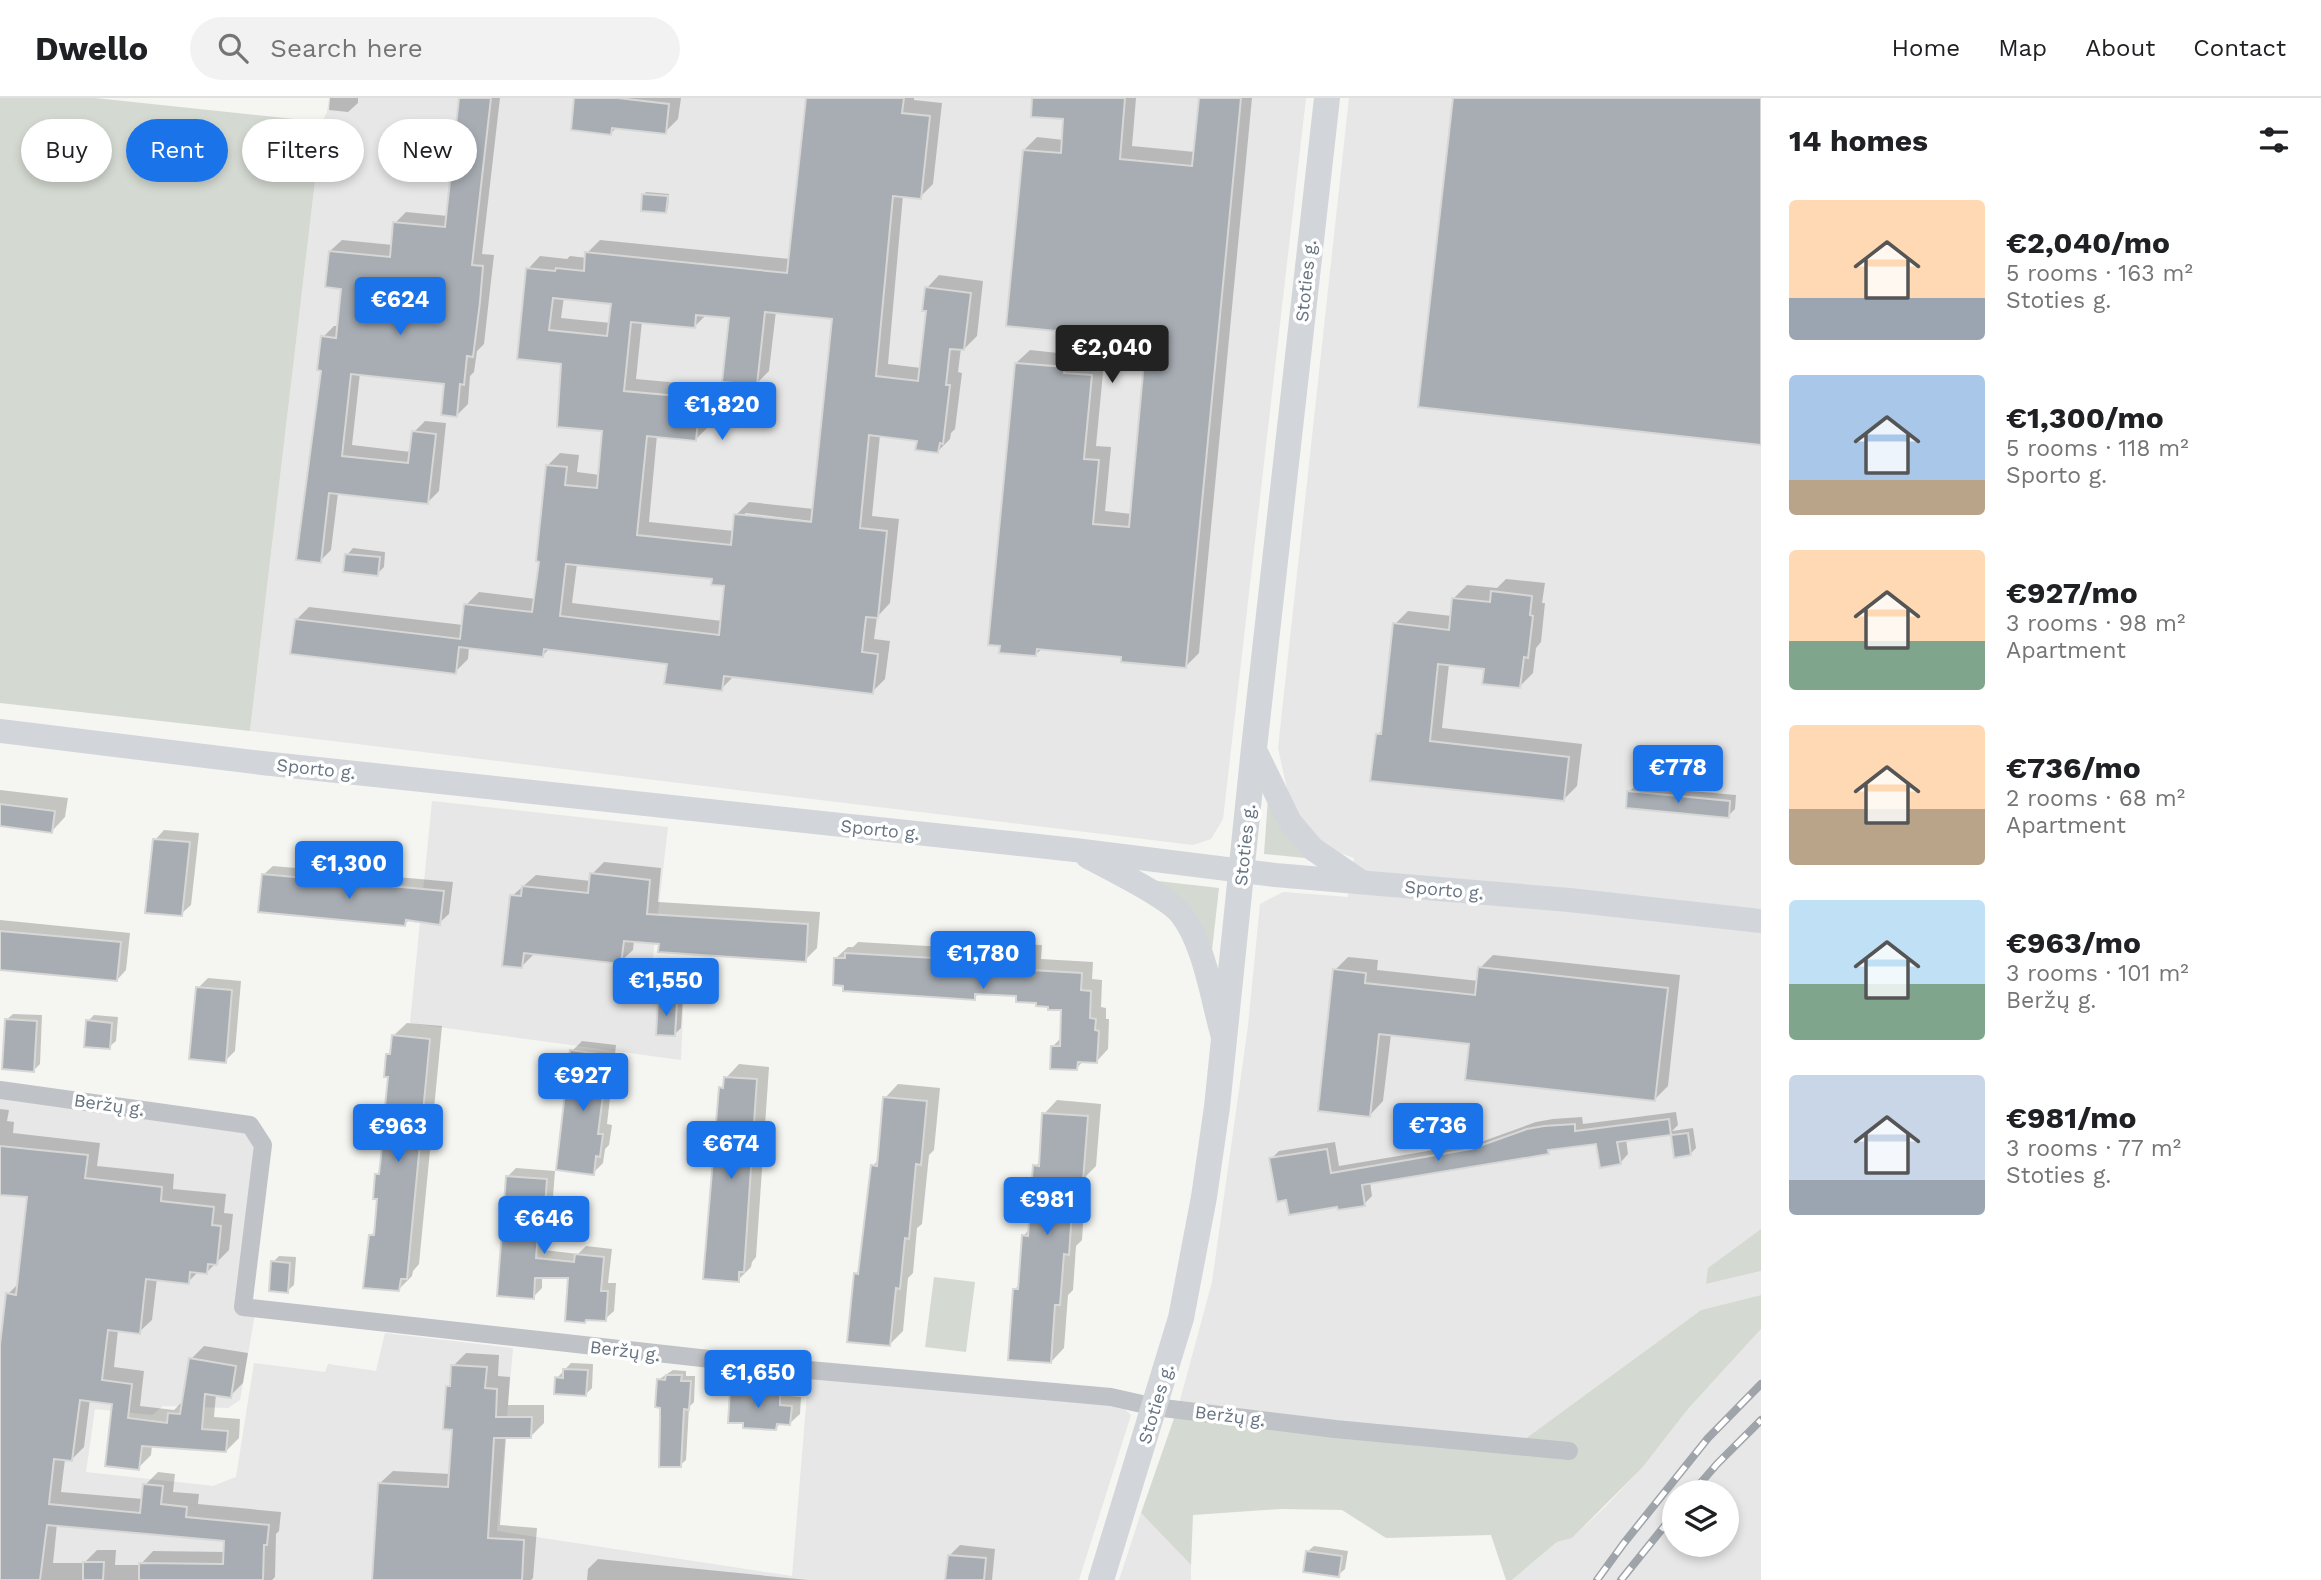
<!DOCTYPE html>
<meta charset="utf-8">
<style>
body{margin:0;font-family:"Work Sans",sans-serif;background:#f2f2f2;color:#202124;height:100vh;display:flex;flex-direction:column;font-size:26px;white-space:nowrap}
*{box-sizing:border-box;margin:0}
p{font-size:23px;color:#757577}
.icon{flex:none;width:38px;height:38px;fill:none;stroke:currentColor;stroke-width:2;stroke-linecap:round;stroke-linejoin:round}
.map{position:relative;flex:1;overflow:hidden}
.sheet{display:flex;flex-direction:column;background:#fff;width:560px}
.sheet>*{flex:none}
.top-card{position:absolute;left:21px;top:21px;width:665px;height:63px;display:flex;gap:14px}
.tools{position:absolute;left:1662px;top:1382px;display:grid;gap:14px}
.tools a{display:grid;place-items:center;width:77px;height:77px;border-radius:50%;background:#fff;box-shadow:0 4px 10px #0003;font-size:35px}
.price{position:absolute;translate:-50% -60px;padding:0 16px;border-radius:7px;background:#1a73e8;color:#fff;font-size:23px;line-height:46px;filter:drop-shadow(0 2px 4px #0008)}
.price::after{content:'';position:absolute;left:50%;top:42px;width:21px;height:16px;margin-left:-10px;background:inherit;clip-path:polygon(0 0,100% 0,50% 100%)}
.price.selected{background:#222;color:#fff}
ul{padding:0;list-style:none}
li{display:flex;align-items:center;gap:21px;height:175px;padding:0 28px}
li span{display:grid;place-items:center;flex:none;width:196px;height:140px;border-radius:7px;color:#555}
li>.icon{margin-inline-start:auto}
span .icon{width:84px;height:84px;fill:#fffc;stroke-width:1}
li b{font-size:30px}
h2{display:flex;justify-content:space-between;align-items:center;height:84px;padding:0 28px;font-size:30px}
.tag{padding:0 24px;border-radius:32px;background:#fff;box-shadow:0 4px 10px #0003;font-size:24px;line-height:63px}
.tag.selected{background:#1a73e8;color:#fff}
header{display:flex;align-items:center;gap:42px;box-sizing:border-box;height:98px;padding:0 35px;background:#fff;border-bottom:2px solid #e0e0e0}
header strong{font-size:33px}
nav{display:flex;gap:38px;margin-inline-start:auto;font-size:24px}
.search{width:490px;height:63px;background:#f2f2f2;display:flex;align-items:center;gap:18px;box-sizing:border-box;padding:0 24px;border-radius:38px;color:#757577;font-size:26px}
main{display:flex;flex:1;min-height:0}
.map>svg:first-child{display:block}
</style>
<header>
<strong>Dwello</strong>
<div class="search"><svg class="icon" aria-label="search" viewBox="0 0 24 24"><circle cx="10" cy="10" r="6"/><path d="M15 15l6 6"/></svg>Search here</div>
<nav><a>Home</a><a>Map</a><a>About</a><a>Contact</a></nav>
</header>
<main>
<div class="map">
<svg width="1761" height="1482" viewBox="0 0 1761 1482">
<rect width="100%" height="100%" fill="#f5f5f2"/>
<!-- built -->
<g fill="#e6e7e6" fill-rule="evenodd">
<polygon points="329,0 1306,0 1223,721 1211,741 1193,747 250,633 322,24 327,14"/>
<polygon points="1349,0 1761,0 1761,1131 1709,1170 1706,1186 1761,1173 1761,1197 1701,1212 1521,1344 1179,1306 1212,1184 1248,928 1260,806 1283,794 1348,799 1354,760 1334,753 1302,732 1287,691 1278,650"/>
<polygon points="432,703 668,729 650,884 684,889 681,962 410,925"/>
<polygon points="0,992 250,1027 263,1047 243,1208 256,1210 240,1302 228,1310 163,1308 152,1317 95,1311 86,1374 213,1388 236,1379 254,1265 325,1274 328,1266 376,1273 385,1235 513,1250 497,1433 792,1478 809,1272 1111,1299 1131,1317 1079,1482 0,1482"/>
<path d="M1761 1231V1482H1512L1557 1444 1572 1440 1605 1409 1642 1370 1688 1311ZM1675 1395H1727V1447H1675Z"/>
<polygon points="1141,1415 1191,1467 1191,1482 1119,1482"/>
</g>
<!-- green -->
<g fill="#d4dad2">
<polygon points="0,0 95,0 322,24 250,633 0,605"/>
<polygon points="1268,700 1315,761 1264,756"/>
<polygon points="1140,781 1219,790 1210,870"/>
<polygon points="1761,1131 1761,1173 1706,1186 1708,1170"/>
<polygon points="934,1179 975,1184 966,1254 925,1249"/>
<polygon points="1761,1197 1761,1231 1688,1311 1642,1370 1572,1440 1557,1444 1512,1482 1506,1482 1491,1437 1386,1440 1342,1412 1281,1411 1193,1417 1191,1467 1141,1415 1179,1306 1521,1344 1701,1212"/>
</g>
<!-- shadow -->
<g fill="#0003" fill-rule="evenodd">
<polygon points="330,0 358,0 358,5 348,14 329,12"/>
<polygon points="461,0 500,0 482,156 494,157 490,192 484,246 477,253 474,274 470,278 468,306 457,317 446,285 360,275 352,347 411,354 414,334 425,323 446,325 439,393 428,404 338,395 331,452 320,463 323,239 334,228 339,228 343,189 330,153 342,142 393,147 395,125 406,114 448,118"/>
<polygon points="576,0 681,0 678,21 665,34 618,28 611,35"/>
<path d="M808 0H914V2L942 5 933 86 920 99 903 97 888 266 921 270 928 211 927 190 939 177 983 183 977 238 964 251 961 250 958 274 962 275 955 331 951 335 950 341 938 353 919 341 880 337 872 418 899 421 890 505 877 519 874 541 890 543 885 581 872 594 735 577 721 591 669 565 550 550 543 557 469 549 468 561 455 574 296 522 309 509 463 527 466 507 479 494 536 501 547 368 560 355 579 357 577 374 600 377 604 332 563 265 518 260 528 171 540 158 567 161 570 158 587 160V155L600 142 790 161ZM564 199 613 204 611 225 561 220ZM776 213 834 219 814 411 749 404 736 417 734 433 649 424 657 337 696 341 709 328 712 288 636 281 642 223 694 229 707 216 731 219 757 285 769 273ZM745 415 820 424V427L745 419ZM577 466 714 479 726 487 722 523 572 505Z"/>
<polygon points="1034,0 1136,0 1132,48 1195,54 1200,0 1252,0 1199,555 1186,568 1123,557 1043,550 1035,557 1016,265 1030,252 1077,257 1077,262 1104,264 1096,348 1111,349 1105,413 1132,416 1148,240 1024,52 1037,39 1064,42 1065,20"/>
<polygon points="646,94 669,96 668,110 666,113 643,97"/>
<polygon points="353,450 385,454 384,469 377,476 347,457"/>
<polygon points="1506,481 1545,485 1542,505 1545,505 1541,544 1536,550 1533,575 1520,588 1486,570 1449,566 1442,630 1582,646 1577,688 1564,701 1377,637 1383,631 1395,526 1408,513 1452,518 1454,500 1467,487 1497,490"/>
<polygon points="1635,688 1736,697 1735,711 1728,718 1629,694"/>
<polygon points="0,692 68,700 65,719 52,733 0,726"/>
<polygon points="164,732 199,735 191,807 181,816 155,742"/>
<polygon points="604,764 661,770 658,804 820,814 817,850 805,862 634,842 633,852 620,864 535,855 522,868 512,798 536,777 591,783 592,776"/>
<polygon points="273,768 453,784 449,816 439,825 410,821 405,826 263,777"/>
<polygon points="0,822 130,835 126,872 117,882 0,871"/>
<polygon points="858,844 998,852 1000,849 1008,850 1012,846 1042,847 1041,861 1093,864 1092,881 1102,882 1101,909 1106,910 1106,921 1109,921 1108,951 1097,963 1084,962 1077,970 1053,948 1062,939 1063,911 1018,896 979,895 974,900 836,860 848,849 853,849"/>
<polygon points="1493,857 1680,877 1668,988 1655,1001 1471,945 1391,936 1383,1003 1370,1017 1335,872 1348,859 1378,862 1377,872 1479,883 1480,870"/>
<polygon points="208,880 241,883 235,953 225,963 198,890"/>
<polygon points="666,897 683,898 681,930 675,936 660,903"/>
<polygon points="13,916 42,917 40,966 33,973 6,922"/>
<polygon points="94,917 118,919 116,943 109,949 88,923"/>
<polygon points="407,925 442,928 419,1166 413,1173 412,1178 399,1191 370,1138 376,1132 379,1099 376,1077 381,1072 385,1039 382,1018 386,1014 390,978 388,956 392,952 393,938"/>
<polygon points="582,943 616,947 614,966 618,966 616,986 611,991 607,1026 612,1027 609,1047 605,1051 603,1065 593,1075 572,953"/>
<polygon points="739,966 769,969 756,1159 752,1164 751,1169 738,1182 721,990 725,986 726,980"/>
<polygon points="898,986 940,990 934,1052 929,1057 922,1126 917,1130 913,1175 908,1180 903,1233 890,1246 855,1176 861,1171 873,1068 879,1061 885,1000"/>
<polygon points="1057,1002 1101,1006 1096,1068 1086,1078 1082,1142 1076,1148 1073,1192 1068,1197 1064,1250 1051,1264 1015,1191 1020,1186 1023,1138 1030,1131 1035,1068 1041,1063 1044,1016"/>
<path d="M0 1011 9 1012 7 1023 14 1024 13 1035 100 1045 97 1068 174 1076 173 1091 226 1096 224 1115 233 1116 229 1152 207 1174 199 1173 188 1184 157 1180 152 1222 139 1234 118 1232 114 1269 144 1273 140 1308 174 1312 183 1303 191 1261 204 1248 248 1255 243 1285 230 1298 216 1296 214 1319 240 1321 239 1340 226 1353 152 1347 151 1357 138 1370 114 1304 90 1301 84 1349 71 1362 65 1361 61 1394 143 1401 145 1387 158 1374 175 1376 173 1394 199 1396 198 1406 281 1414 279 1433 276 1436 275 1479 272 1482H0V1262L8 1196 19 1185 29 1098 0 1082ZM57 1426 226 1442V1454L153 1453 140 1467H115L116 1452H97L84 1465H53Z"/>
<polygon points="1676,1014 1678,1027 1672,1033 1693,1030 1696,1050 1690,1056 1675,1058 1672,1035 1626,1041 1628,1056 1621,1064 1598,1045 1553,1050 1548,1054 1370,1084 1372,1098 1364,1106 1339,1107 1288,1100 1271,1061 1279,1053 1335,1044 1339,1068 1481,1044 1536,1024 1553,1021 1582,1019 1583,1026"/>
<polygon points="516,1070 555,1073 552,1112 547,1117 544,1152 578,1156 586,1148 612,1151 608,1185 616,1185 614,1213 605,1221 570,1179 542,1179 542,1190 533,1199 508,1078"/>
<polygon points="279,1158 296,1159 294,1187 287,1193 273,1164"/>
<polygon points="466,1255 499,1257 498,1278 510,1279 508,1307 544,1307 544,1325 531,1338 506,1338 500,1427 537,1430 533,1480 531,1482 374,1482 380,1385 393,1373 451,1376 454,1330 448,1289 452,1285 453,1268"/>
<polygon points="571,1265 593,1266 592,1290 586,1296 557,1280"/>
<polygon points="673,1272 686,1273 686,1278 695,1278 694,1304 689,1309 686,1362 680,1367 662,1321 658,1282"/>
<polygon points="741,1283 790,1286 789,1298 801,1299 800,1316 790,1325 781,1325 776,1330 745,1324 732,1293"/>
<polygon points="960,1447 995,1451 992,1482 947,1482 950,1457"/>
<polygon points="1314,1448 1348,1453 1345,1471 1338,1477 1307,1454"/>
<polygon points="598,1461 808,1482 587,1482 588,1471"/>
</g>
<!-- building -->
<g fill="#a7adb3" stroke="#d7d7d5" stroke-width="2" fill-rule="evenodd">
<polygon points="459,0 491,0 472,167 483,168 480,204 473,259 467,258 464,287 460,286 457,319 441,317 444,286 351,276 342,358 408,365 412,333 436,336 428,406 329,395 321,465 296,462 321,273 317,272 321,238 336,240 341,191 325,189 329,153 390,159 393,124 445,129"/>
<polygon points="574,0 618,0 669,6 666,36 612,30 611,37 571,32"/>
<path d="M806 0H904L902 15 930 18 921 101 893 98 876 278 918 283 926 213H922L925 189 971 195 964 252 950 251 946 287H950L943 346 940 345 938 355 915 352 917 343 869 337 860 430 887 433 878 520 866 519 862 554 878 556 873 596 724 578 722 593 664 586 667 566 544 551 543 559 459 549 456 576 290 556 295 521 460 541 464 506 532 514 539 464 536 463 546 367 567 369 565 387 597 390 602 333 557 329 561 266 517 261 526 170 555 173 556 170 584 173 585 154 787 175ZM553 200 611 206 607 238 549 232ZM765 214 832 221 811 424 734 416 731 447 637 437 647 338 696 343 700 300 624 293 631 224 695 230 696 217 729 220 722 284 757 287ZM566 466 712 481 711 487 724 488 719 537 560 518Z"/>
<polygon points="1032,0 1125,0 1120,61 1192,68 1199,0 1241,0 1186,570 1121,564 1121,559 1037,551 1036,558 999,555 1000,548 988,547 1015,265 1065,269 1064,275 1092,277 1084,361 1099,362 1093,426 1129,429 1146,242 1006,228 1023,52 1061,55 1063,21 1031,19"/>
<polygon points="1453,0 1761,0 1761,347 1418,309"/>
<polygon points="642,96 668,98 666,115 641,113"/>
<polygon points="345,456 380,459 378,478 343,474"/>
<polygon points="1491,493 1532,498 1530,517 1533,518 1528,560 1524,559 1520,590 1482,586 1484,571 1438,566 1430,643 1569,659 1564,703 1370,683 1376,636 1381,636 1393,525 1449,532 1452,500 1490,504"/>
<polygon points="1627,693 1730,703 1729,720 1626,710"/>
<polygon points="0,706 55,713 52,735 0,728"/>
<polygon points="153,741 190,744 182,818 145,815"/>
<polygon points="590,775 650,782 647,816 808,826 806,864 658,854 659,846 624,843 621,866 524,855 522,870 502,868 510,797 521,798 522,788 588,795"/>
<polygon points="262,776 444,793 440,827 406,822 405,828 258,814"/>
<polygon points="0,833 121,844 117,883 0,872"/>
<polygon points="845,855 987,863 987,860 999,861 999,857 1031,858 1031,872 1082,875 1081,892 1091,893 1090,920 1096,921 1095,932 1099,933 1097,965 1078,964 1077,972 1050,971 1051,948 1060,948 1061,912 1048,912 1048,909 1036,908 1036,905 1016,904 1016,898 975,896 975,902 843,893 843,888 833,887 834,860 845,860"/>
<polygon points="1478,869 1668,890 1655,1003 1465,982 1469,946 1379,936 1370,1019 1318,1013 1333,871 1366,875 1365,885 1475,897"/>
<polygon points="196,889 232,892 226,965 189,961"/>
<polygon points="658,903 677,904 675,938 656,937"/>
<polygon points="5,921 37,923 34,974 2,971"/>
<polygon points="86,922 112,925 110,951 84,949"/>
<polygon points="392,937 430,941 407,1181 401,1181 399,1193 363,1190 369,1137 374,1137 377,1101 373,1101 375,1076 379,1076 383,1040 378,1040 380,1018 384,1018 388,979 384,979 386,956 390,956"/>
<polygon points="570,952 607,957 605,975 609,975 607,998 603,997 598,1036 603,1036 600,1059 596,1058 594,1077 556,1072"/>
<polygon points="724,979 757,981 744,1174 739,1174 739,1184 703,1181 719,989 723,990"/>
<polygon points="883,999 927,1003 921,1067 916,1066 909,1141 905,1140 900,1191 896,1190 890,1248 847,1244 854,1175 858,1176 871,1067 877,1068"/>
<polygon points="1042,1015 1088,1018 1083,1083 1074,1083 1069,1157 1064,1156 1060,1207 1055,1207 1051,1265 1008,1262 1013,1191 1018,1191 1022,1137 1028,1138 1033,1067 1039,1068"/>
<polygon points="1669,1021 1671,1037 1617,1044 1621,1066 1600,1070 1596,1046 1548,1052 1549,1056 1362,1087 1365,1108 1338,1112 1337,1109 1289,1117 1286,1102 1277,1104 1269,1060 1327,1051 1331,1075 1471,1051 1527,1031 1544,1028 1575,1026 1575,1033"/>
<polygon points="1688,1035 1691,1057 1674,1060 1671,1037"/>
<polygon points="0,1048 88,1057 85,1080 162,1089 161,1103 214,1109 212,1127 221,1128 217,1167 208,1166 207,1176 190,1174 189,1186 146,1181 140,1236 108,1232 102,1282 132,1286 128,1320 167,1325 168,1315 180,1316 189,1260 236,1268 231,1300 205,1296 202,1331 228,1333 226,1354 142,1348 139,1372 105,1368 112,1306 80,1302 72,1363 54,1361 49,1406 140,1415 143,1386 163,1388 161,1406 187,1409 186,1419 269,1427 267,1447 264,1447 263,1482 139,1482 139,1465 223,1466 224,1443 47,1427 40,1482 0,1482 0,1247 6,1195 16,1197 27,1099 0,1097"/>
<polygon points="506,1078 547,1081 544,1122 539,1122 536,1160 574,1164 575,1156 604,1159 601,1193 608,1193 606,1223 586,1222 585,1225 565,1223 568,1180 535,1180 534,1201 497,1198"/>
<polygon points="271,1163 290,1165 288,1195 269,1193"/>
<polygon points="451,1267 487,1269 485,1290 497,1291 496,1319 532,1319 531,1340 494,1340 488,1440 524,1442 522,1482 372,1482 378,1385 448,1389 452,1332 443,1331 446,1288 450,1288"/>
<polygon points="563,1271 588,1272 586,1298 554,1296 555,1279 563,1280"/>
<polygon points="666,1277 682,1277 681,1283 691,1283 689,1312 684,1311 681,1369 659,1369 660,1321 660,1310 655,1309 657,1281 665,1282"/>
<polygon points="730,1292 780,1295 780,1307 792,1308 790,1327 777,1326 776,1332 743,1330 743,1325 728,1325"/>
<polygon points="1306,1453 1342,1458 1339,1479 1303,1474"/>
<polygon points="948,1457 986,1460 984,1482 945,1482"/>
<polygon points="83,1464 104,1464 103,1482 83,1482"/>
</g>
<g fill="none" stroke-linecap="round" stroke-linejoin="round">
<!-- street -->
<polyline stroke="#bfc2c6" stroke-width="18" points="0,992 250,1027 263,1047 243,1209 809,1272 1111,1299 1155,1309 1335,1331 1569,1353"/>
<!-- secondary -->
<g stroke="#d2d6da" stroke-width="24">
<polyline points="0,633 262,665 1075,752 1275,777 1569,802 1761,823"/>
<polyline points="1254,650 1290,724 1313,751 1360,783"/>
<path d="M1088 759C1110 771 1167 798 1181 816 1205 847 1212 901 1223 939"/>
</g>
<!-- primary -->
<polyline stroke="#d2d6da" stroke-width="26" points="1101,1482 1181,1220 1204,1099 1217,1009 1254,650 1327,0"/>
<defs>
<g id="rail">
<polyline points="1692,1395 1717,1366 1761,1322"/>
<polyline points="1597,1482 1624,1445 1708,1340 1761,1286"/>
<polyline points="1621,1482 1675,1415"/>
</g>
</defs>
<!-- rail casing -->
<use href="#rail" stroke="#9fa4aa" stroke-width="8"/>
<!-- rail -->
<use href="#rail" stroke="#fff" stroke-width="5" stroke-dasharray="16" stroke-linecap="butt"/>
</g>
<g text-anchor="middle" stroke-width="7" stroke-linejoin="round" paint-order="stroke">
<!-- street labels -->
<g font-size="18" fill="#677481" stroke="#fff">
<text transform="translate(1306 183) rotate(-84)" y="6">Stoties g.</text>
<text transform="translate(316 671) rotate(6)" y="6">Sporto g.</text>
<text transform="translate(880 732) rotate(6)" y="6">Sporto g.</text>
<text transform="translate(1245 747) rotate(-84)" y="6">Stoties g.</text>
<text transform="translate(1444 792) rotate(5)" y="6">Sporto g.</text>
<text transform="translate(109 1007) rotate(8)" y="6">Beržų g.</text>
<text transform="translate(625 1253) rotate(7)" y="6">Beržų g.</text>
<text transform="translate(1156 1306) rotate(-73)" y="6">Stoties g.</text>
<text transform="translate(1230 1318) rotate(7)" y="6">Beržų g.</text>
</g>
</g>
</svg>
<div class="tools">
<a><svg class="icon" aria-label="layers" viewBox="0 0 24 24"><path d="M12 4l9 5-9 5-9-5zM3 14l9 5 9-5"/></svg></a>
</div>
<b class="price" style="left:400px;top:239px">€624</b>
<b class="price selected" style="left:1112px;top:287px">€2,040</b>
<b class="price" style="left:722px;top:344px">€1,820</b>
<b class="price" style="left:1678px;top:707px">€778</b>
<b class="price" style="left:349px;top:803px">€1,300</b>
<b class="price" style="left:983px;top:893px">€1,780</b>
<b class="price" style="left:666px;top:920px">€1,550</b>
<b class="price" style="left:583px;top:1015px">€927</b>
<b class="price" style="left:1438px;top:1065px">€736</b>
<b class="price" style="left:398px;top:1066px">€963</b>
<b class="price" style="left:731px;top:1083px">€674</b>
<b class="price" style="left:1047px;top:1139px">€981</b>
<b class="price" style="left:544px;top:1158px">€646</b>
<b class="price" style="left:758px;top:1312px">€1,650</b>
<div class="top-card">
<a class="tag">Buy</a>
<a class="tag selected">Rent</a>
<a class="tag">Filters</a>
<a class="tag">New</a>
</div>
</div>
<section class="sheet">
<h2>14 homes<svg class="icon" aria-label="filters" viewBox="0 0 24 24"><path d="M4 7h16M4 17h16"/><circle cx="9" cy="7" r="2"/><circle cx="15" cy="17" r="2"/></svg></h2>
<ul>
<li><span style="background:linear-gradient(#ffd9b3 70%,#9aa5b1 0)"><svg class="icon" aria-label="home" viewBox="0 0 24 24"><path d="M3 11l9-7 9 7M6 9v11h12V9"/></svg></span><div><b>€2,040/mo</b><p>5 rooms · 163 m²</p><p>Stoties g.</p></div></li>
<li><span style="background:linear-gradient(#a9c7e8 75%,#b9a48a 0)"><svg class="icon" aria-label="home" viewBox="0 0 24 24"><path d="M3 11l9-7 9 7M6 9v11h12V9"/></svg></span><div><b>€1,300/mo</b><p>5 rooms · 118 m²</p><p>Sporto g.</p></div></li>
<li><span style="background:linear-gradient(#ffd9b3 65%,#7fa58c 0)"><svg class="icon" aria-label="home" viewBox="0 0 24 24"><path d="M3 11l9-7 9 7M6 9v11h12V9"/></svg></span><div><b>€927/mo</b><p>3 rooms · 98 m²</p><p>Apartment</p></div></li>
<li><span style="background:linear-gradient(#ffd9b3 60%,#b9a48a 0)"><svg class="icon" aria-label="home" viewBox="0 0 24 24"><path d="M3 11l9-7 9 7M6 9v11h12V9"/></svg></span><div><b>€736/mo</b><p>2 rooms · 68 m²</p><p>Apartment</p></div></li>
<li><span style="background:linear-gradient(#bfe0f5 60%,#7fa58c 0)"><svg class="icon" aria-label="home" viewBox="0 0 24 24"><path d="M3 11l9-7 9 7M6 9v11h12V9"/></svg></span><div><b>€963/mo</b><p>3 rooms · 101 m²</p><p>Beržų g.</p></div></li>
<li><span style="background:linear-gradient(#c9d6e8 75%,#9aa5b1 0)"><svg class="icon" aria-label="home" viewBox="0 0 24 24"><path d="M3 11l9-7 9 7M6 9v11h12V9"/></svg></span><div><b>€981/mo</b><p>3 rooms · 77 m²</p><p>Stoties g.</p></div></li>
</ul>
</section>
</main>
